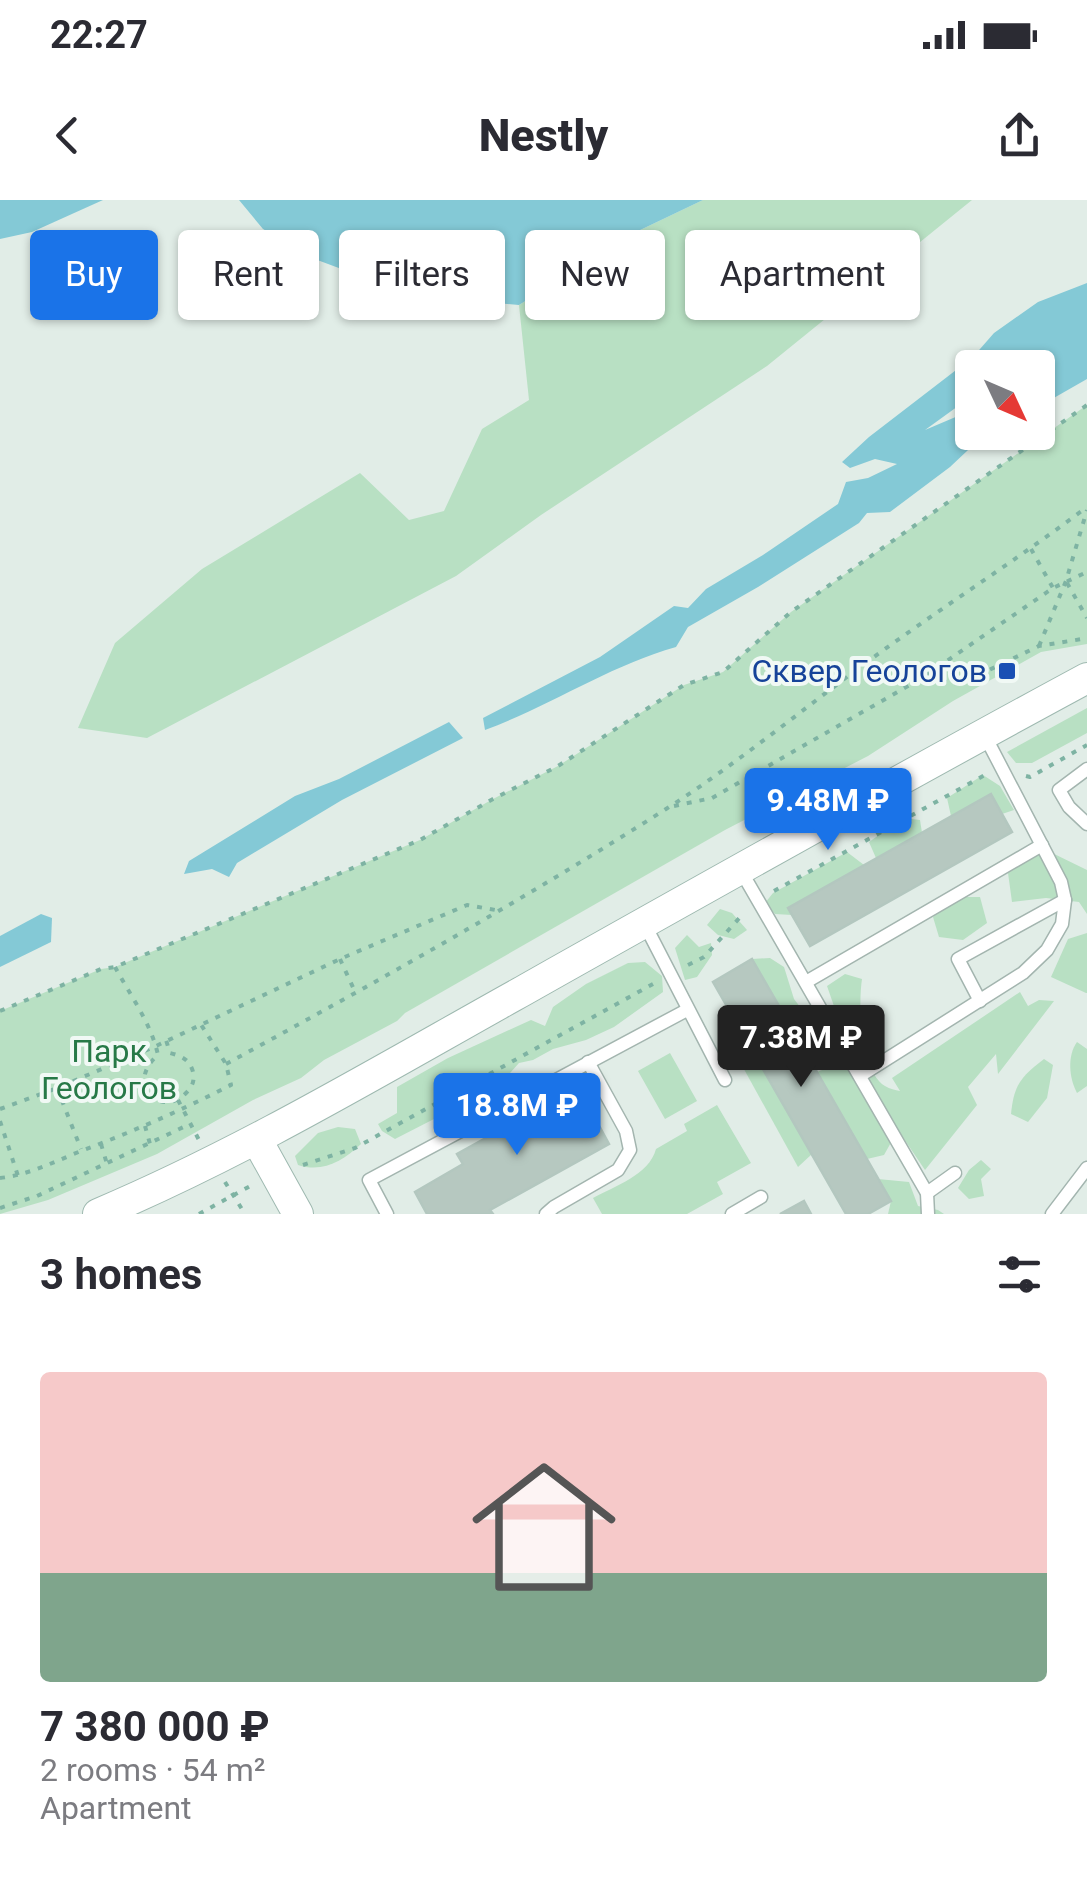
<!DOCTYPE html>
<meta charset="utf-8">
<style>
body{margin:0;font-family:Roboto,sans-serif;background:#f2f2f3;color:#2b2b33;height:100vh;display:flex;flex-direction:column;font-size:38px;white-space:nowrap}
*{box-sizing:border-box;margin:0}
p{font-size:32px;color:#7c7c81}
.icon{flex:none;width:55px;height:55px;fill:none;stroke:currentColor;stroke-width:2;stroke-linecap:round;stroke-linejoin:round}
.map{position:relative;height:1014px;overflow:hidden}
.panel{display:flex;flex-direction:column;background:#fff;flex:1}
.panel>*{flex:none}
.guide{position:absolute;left:30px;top:30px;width:1028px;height:90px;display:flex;gap:20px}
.needle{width:65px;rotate:134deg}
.tools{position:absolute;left:955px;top:150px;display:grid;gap:20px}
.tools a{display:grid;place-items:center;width:100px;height:100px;border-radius:10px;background:#fff;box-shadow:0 2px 8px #0004;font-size:50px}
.price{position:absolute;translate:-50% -85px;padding:0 22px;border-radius:10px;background:#1a73e8;color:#fff;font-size:32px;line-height:65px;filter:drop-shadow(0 2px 5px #0008)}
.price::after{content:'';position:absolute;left:50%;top:60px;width:30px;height:22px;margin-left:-15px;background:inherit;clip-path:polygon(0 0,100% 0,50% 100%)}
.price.on{background:#222;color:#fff}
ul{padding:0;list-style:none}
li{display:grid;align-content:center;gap:20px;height:530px;padding:0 40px}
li+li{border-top:2px solid #e1e1e2}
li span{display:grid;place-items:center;height:310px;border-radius:10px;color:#555}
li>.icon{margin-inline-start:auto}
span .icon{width:180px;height:180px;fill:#fffc;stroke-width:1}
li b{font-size:42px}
h2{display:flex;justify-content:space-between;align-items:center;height:120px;padding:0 40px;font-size:42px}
.pill{padding:0 35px;border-radius:10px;background:#fff;box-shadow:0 2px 8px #0004;font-size:35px;line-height:90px}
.pill.on{background:#1a73e8;color:#fff}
.status{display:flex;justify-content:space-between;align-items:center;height:70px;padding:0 50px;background:#fff;direction:ltr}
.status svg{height:28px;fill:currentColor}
header{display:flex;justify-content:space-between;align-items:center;height:130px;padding:0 40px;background:#fff;font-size:45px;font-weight:800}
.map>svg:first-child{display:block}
</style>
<div class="status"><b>22:27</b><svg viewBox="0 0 49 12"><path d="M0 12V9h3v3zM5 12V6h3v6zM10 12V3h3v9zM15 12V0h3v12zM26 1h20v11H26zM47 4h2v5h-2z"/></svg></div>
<header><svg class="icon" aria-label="back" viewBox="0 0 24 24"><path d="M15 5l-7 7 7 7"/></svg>Nestly<svg class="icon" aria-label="share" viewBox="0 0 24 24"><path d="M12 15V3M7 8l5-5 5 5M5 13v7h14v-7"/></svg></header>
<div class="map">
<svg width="1087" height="1014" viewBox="0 0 1087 1014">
<rect width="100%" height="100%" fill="#e1ede7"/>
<!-- green -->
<g fill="#b8e0c3">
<polygon points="703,0 972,0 767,166 541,315 456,376 147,538 78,528 115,443 202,369 360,273 409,320 444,311 482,229 529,200 519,105 636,32"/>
<polygon points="1087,205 1087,444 1041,452 953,501 868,556 725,630 405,813 397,821 324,860 301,878 253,900 157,954 48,1000 0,1014 0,811 101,769 115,767 420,640 493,599 558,566 684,485 723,472 791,412"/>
<polygon points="1087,508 1087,533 1032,563 1016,563 1007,552"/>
<polygon points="983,575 1000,586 1014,610 1002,614 991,594 951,616 947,598"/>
<polygon points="903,618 920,620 922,633 876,658 869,642"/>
<polygon points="1044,649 1087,670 1087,714 1079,702 1046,698 1012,702 1008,673"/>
<polygon points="847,652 864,665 789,707 792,715 775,714 765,703 773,693"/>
<polygon points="958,697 980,697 987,723 963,740 939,737 933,717"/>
<polygon points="720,709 732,713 747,730 734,739 718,735 707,725"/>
<polygon points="1087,733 1087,793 1086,793 1051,777 1068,739"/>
<polygon points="687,735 699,747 711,743 712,755 697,777 685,780 675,748"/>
<polygon points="770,758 784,767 794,799 807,816 798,839 752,759"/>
<polygon points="645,762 662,776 663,792 614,827 586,840 553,849 533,860 519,863 500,884 480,893 471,911 434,919 395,939 382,931 378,924 397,913 397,887 448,858 531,820 545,826 553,807 586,784 628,763"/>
<path d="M845 774 862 779C858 805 860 871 885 886 890 889 895 890 900 891L892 878 1020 792 1028 806 1039 800 1054 801 998 874 996 854 968 887 977 905 925 970 898 930 884 955 867 959 817 872 852 858 827 786Z"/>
<polygon points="736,834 745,837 812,954 798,967 729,842"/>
<path d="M1077 842 1087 849V886L1077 893C1069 878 1067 856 1077 842Z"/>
<polygon points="670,853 697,901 665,919 638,871"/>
<path d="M1044 859 1053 865 1047 898 1028 922 1011 914C1014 884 1021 877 1044 859Z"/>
<path d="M717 905 751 963 717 982 723 994 687 1014H602L593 998C615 986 649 975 656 949L687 931 684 924Z"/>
<path d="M338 927 355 929 361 944C343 961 323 973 298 965L295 956 318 933Z"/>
<polygon points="981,960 991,969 981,979 984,996 969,999 958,988 969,970"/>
<polygon points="878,979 909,982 918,1006 938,1010 944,1014 888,1014 891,1001"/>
</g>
<!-- water -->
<g fill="#84c9d6">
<polygon points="0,0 103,0 32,32 0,39"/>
<polygon points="239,0 703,0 636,32 519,105 411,95 312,58 263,29"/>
<path d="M1087 83V179L1038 207V168H972V196L925 230 972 210V232L985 234 950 267 890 312 867 313 859 323 758 387 688 427 676 447C609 466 550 506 485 530L483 518 600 457 674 406 688 408 706 389 763 355 838 304 846 282 868 278 897 264 875 259 850 268 842 262 869 237 973 157 994 133 1038 102Z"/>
<polygon points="449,522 463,538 342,600 237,663 229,677 212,669 184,674 189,661 295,596 339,579"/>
<polygon points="41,714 52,718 51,742 0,767 0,736"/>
</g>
<!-- building -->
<g fill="#b6c8c0" stroke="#b3c7bf" stroke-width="2.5">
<polygon points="991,594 1012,632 810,746 788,708"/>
<polygon points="752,759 891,1001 868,1014 846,1014 713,782"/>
<polygon points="578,887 609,944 490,1010 493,1014 427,1014 415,992 463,964 457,954"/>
<polygon points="804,1001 811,1014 780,1014"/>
</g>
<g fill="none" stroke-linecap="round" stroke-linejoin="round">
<defs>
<g id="lane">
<polyline points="1087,569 1059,590 1069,607 1087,624"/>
<polyline points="741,671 927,993 928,1014"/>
<polyline points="644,723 725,880"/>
<polyline points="806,782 1042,645"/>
<polyline points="980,801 958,759 1065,700"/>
<polyline points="860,876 1023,773 1047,750 1062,724 1065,700 1061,682 985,536"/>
<polyline points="927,993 955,973"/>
<polyline points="387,1014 369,980 687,810"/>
<polyline points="546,1014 554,1007 618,970 630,950 626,931 588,862"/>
<polyline points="732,1014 761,997"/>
<polyline points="1052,1014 1087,968"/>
</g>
<g id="secondary">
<polyline points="257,940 298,1014"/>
<path d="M98 1014C242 953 376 873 512 797 704 689 894 582 1087 478"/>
</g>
</defs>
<!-- lane casing -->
<use href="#lane" stroke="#a3b5af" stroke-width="15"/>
<!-- secondary casing -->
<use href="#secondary" stroke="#9eb9b0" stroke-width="32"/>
<!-- path -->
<g stroke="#7eb3a3" stroke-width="4" stroke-dasharray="5 8" stroke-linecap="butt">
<polyline points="1031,349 1053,388"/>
<polyline points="1067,383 1087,418"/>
<polyline points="1039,446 1066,381 1087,310"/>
<polyline points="866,462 922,478 960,484 1039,446 1082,439 1087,436"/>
<polyline points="1026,576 1030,577 1087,545"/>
<polyline points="674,606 712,598 922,478 1053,388 1087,372"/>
<polyline points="774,691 985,575"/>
<polyline points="340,759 356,794"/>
<polyline points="688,765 704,757 743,714"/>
<path d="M115 767C130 795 151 823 158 855 124 884 161 919 186 893 192 887 195 881 193 872 190 860 182 856 170 853L166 840"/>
<polyline points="0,811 101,769 115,767 420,640 493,599 558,566 684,485 723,472 791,412 1087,205"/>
<path d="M226 864C375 783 523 700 666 609 735 565 798 513 863 465 936 411 1014 362 1087 307"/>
<polyline points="57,888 81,949"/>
<polyline points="178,900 199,940"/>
<polyline points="0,909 57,888 156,846 340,759 467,705 501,711"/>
<polyline points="0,921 18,976"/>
<polyline points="145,926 150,944"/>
<polyline points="101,944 107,964"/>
<polyline points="303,965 355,948 653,784"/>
<path d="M0 978C28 975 54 962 81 951 132 932 182 910 231 885L226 864 200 823"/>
<polyline points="225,982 245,1014"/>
<polyline points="0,1008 37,996 190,924"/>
<polyline points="199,1014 252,985"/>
</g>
<!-- lane -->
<use href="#lane" stroke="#fff" stroke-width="12"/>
<!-- secondary -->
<use href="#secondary" stroke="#fff" stroke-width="30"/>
</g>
<!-- markers -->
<rect fill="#1a4fb4" stroke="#f1f9f5" stroke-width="4" x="997" y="461" width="20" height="20" rx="5"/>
<g text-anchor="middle" stroke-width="8" stroke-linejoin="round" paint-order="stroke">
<!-- transit labels -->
<g font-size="32" fill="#164399" stroke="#f1f9f5" text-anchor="end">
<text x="987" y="482">Сквер Геологов</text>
</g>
<!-- park labels -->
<g font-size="32" fill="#277947" stroke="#f1f9f5">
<text x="109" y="862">Парк<tspan x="109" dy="37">Геологов</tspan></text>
</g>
</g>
</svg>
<div class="tools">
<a><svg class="needle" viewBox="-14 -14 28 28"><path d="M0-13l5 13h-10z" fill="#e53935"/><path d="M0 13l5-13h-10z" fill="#7c7c81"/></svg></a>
</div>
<b class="price" style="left:828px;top:653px">9.48M ₽</b>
<b class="price on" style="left:801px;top:890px">7.38M ₽</b>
<b class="price" style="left:517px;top:958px">18.8M ₽</b>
<div class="guide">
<a class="pill on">Buy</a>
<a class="pill">Rent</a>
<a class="pill">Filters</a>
<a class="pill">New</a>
<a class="pill">Apartment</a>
</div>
</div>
<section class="panel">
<h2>3 homes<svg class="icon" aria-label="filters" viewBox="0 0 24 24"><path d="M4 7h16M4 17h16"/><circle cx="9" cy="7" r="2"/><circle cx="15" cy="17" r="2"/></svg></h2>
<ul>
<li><span style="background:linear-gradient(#f6c9c9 65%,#7fa58c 0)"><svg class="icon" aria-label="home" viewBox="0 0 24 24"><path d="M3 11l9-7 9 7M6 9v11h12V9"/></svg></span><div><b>7 380 000 ₽</b><p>2 rooms · 54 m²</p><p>Apartment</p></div></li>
</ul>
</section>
